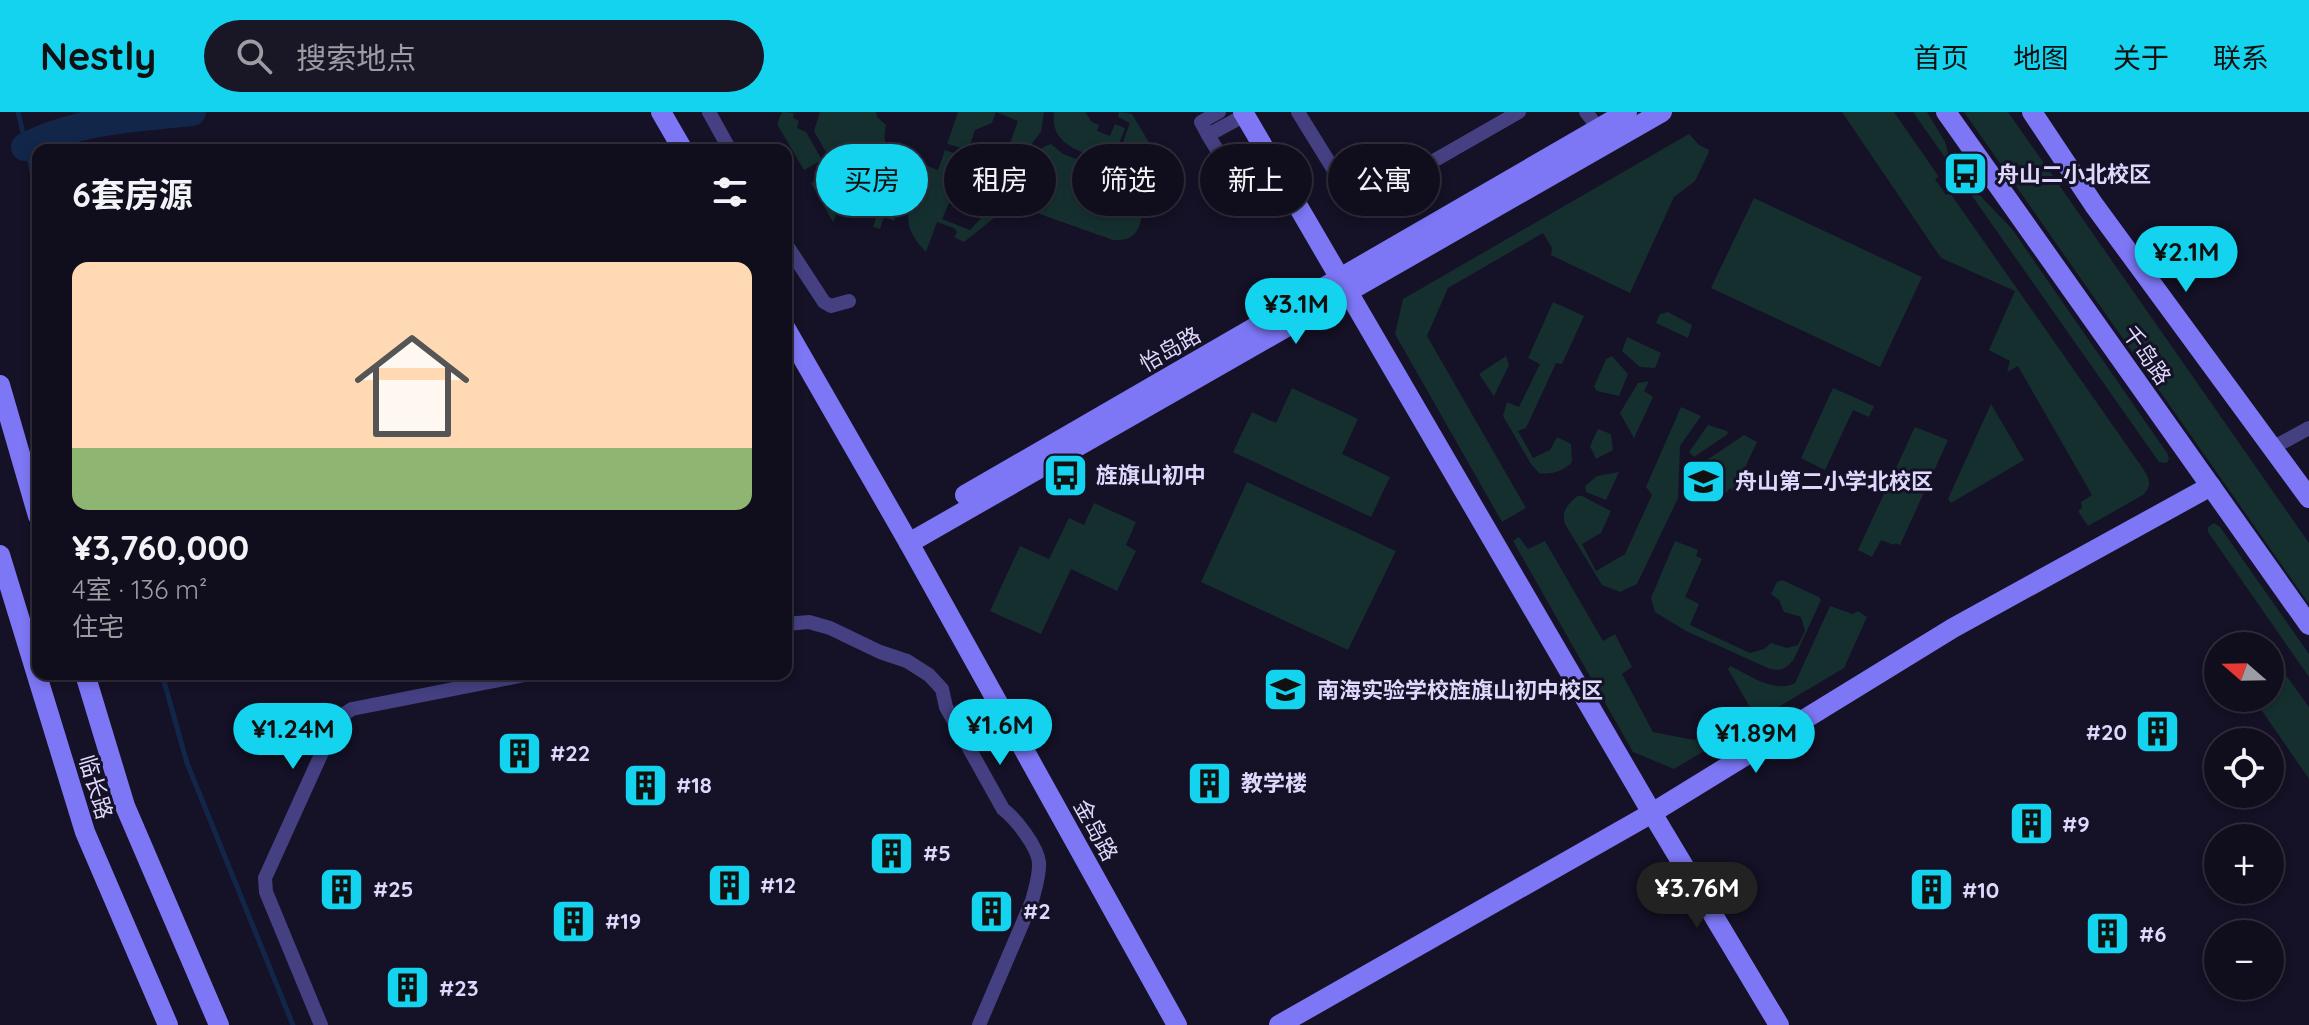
<!DOCTYPE html>
<html lang="zh">
<meta charset="utf-8">
<style>
body{margin:0;font-family:Quicksand,"Noto Sans SC",sans-serif;background:#191625;color:#f1f3f6;height:100vh;display:flex;flex-direction:column;font-size:30px;white-space:nowrap}
*{box-sizing:border-box;margin:0}
p{font-size:26px;color:#9c9ca3}
.icon{flex:none;width:44px;height:44px;fill:none;stroke:currentColor;stroke-width:2;stroke-linecap:round;stroke-linejoin:round}
.map{position:relative;flex:1;overflow:hidden}
.panel{position:absolute;left:32px;top:32px;width:760px;height:536px;display:flex;flex-direction:column;background:#100d1c;border-radius:16px;box-shadow:0 4px 12px #0003,0 0 0 2px #302d3b}
.panel>*{flex:none}
.top-card{position:absolute;left:816px;top:32px;width:760px;height:72px;display:flex;gap:16px}
.needle{width:52px;rotate:290deg}
.buttons{position:absolute;left:2204px;top:520px;display:grid;gap:16px}
.buttons a{display:grid;place-items:center;width:80px;height:80px;border-radius:50%;background:#100d1c;box-shadow:0 4px 12px #0003,0 0 0 2px #302d3b;font-size:40px}
.price{position:absolute;translate:-50% -68px;padding:0 18px;border-radius:28px;background:#13d3ee;color:#111;font-size:26px;line-height:52px;filter:drop-shadow(0 2px 4px #0008)}
.price::after{content:'';position:absolute;left:50%;top:48px;width:24px;height:18px;margin-left:-12px;background:inherit;clip-path:polygon(0 0,100% 0,50% 100%)}
.price.on{background:#222;color:#fff}
ul{padding:0;list-style:none}
li{display:grid;align-content:center;gap:16px;height:424px;padding:0 40px}
li span{display:grid;place-items:center;height:248px;border-radius:16px;color:#555}
li>.icon{margin-inline-start:auto}
span .icon{width:144px;height:144px;fill:#fffc;stroke-width:1}
li b{font-size:34px}
h2{display:flex;justify-content:space-between;align-items:center;height:96px;padding:0 40px;font-size:34px}
.pill{padding:0 28px;border-radius:36px;background:#100d1c;box-shadow:0 4px 12px #0003,0 0 0 2px #302d3b;font-size:28px;line-height:72px}
.pill.on{background:#13d3ee;color:#111}
header{display:flex;align-items:center;gap:48px;box-sizing:border-box;height:112px;padding:0 40px;background:#13d3ee;color:#111}
header strong{font-size:38px}
nav{display:flex;gap:44px;margin-inline-start:auto;font-size:28px}
.search{width:560px;height:72px;background:#191625;display:flex;align-items:center;gap:20px;box-sizing:border-box;padding:0 28px;border-radius:44px;color:#9c9ca3;font-size:30px}
.map>svg:first-child{display:block}
</style>
<header>
<strong>Nestly</strong>
<div class="search"><svg class="icon" aria-label="search" viewBox="0 0 24 24"><circle cx="10" cy="10" r="6"/><path d="M15 15l6 6"/></svg>搜索地点</div>
<nav><a>首页</a><a>地图</a><a>关于</a><a>联系</a></nav>
</header>
<div class="map">
<svg width="2309" height="913" viewBox="0 0 2309 913">
<rect width="100%" height="100%" fill="#151126"/>
<!-- green -->
<g fill="#152f2f">
<polygon points="782,0 794,1 793,6 799,9 797,16 806,20 822,48 804,58 777,12"/>
<path d="M820 0H876L877 5 886 13C880 40 894 41 916 50L908 74 873 61 841 66 835 55 841 50 834 40 828 44 814 19Z"/>
<path d="M958 0H1044L1041 20 1033 30 1009 94 964 130 954 125 957 120 954 116 937 110 926 140C894 107 912 92 925 53L938 58 945 38 962 44 957 71 964 82 971 85 967 96 949 91 942 107 970 118 981 106 980 102H985L1018 9 996 0 992 11 975 18 969 36 965 37 947 32Z"/>
<path d="M1054 0H1085L1092 10 1099 13 1097 19 1110 24 1115 12 1125 16 1112 51C1086 41 1049 35 1054 0Z"/>
<polygon points="1119,0 1132,2 1154,39 1125,56 1115,52 1130,11 1118,5"/>
<path d="M1842 0H1894L1939 65 1935 67 1946 83 1950 81 2144 358C2150 368 2152 374 2143 383L2088 414 2078 399 2082 396 2081 390 2092 383 2018 254 2007 260 2010 249 1989 238 2015 179 1941 146Z"/>
<polygon points="1913,0 1927,0 1945,30 1949,44 1973,76 2012,117 2167,341 2169,347 2167,351 2159,350"/>
<polygon points="1964,0 2008,0 2309,431 2309,492"/>
<polygon points="1689,22 1699,33 1709,38 1708,42 1695,69 1674,85 1630,181 1551,143 1552,136 1543,121 1448,176 1427,224 1526,396 1502,410 1395,222 1403,187"/>
<path d="M1051 32 1063 42 1112 61 1109 67 1117 80 1130 73C1147 92 1147 132 1113 128L1020 95 1019 91 1036 46H1038L1043 35Z"/>
<polygon points="829,60 838,74 872,68 900,78 903,85 894,109 884,105 880,117 873,115 876,106 871,104 875,91 859,85 853,101 839,96 833,110 811,71"/>
<polygon points="1754,86 1922,165 1880,255 1711,176"/>
<path d="M1553 190 1584 204 1562 252 1556 251 1526 316 1518 319 1533 346 1550 338 1557 325 1571 332 1572 350C1564 359 1551 363 1539 361L1531 352 1503 304 1507 290 1519 295 1540 252 1528 246Z"/>
<polygon points="1668,200 1692,213 1688,226 1656,211 1660,202"/>
<polygon points="1627,225 1661,241 1655,256 1640,255 1622,239"/>
<polygon points="1506,244 1509,253 1494,284 1479,262"/>
<polygon points="1612,244 1628,262 1619,284 1597,279 1594,275 1606,247"/>
<polygon points="1649,269 1644,279 1653,285 1634,326 1620,301 1638,271"/>
<polygon points="1292,276 1358,307 1342,342 1390,365 1371,405 1233,340 1252,300 1276,311"/>
<polygon points="1833,276 1874,294 1869,305 1853,298 1825,358 1801,346"/>
<polygon points="1991,292 2024,348 1951,391 1948,387"/>
<path d="M1681 295 1701 304 1680 334 1678 386 1637 472 1620 480 1602 473 1565 412C1561 398 1568 393 1577 384H1582L1611 399 1601 421 1582 432 1596 459 1625 442 1652 383 1646 375Z"/>
<polygon points="1708,313 1727,319 1728,322 1694,345 1689,340"/>
<polygon points="1915,315 1948,328 1900,433 1895,431 1894,433 1881,428 1872,445 1858,438"/>
<polygon points="1598,317 1611,322 1613,338 1596,347 1590,334"/>
<polygon points="1744,323 1757,330 1734,379 1730,376 1725,382 1696,369 1695,360 1698,354"/>
<polygon points="1619,360 1606,388 1586,380 1585,374 1597,364"/>
<polygon points="1247,370 1396,439 1348,538 1201,470"/>
<polygon points="1094,391 1136,410 1126,433 1136,439 1117,479 1071,457 1041,522 990,499 1020,434 1049,447 1069,406 1084,413"/>
<polygon points="2214,411 2220,415 2309,542 2309,565 2208,420 2208,415"/>
<path d="M1519 425 1528 437 1545 429 1603 529 1615 522 1632 555 1622 562 1653 620 1694 628 1751 597 1728 557 1730 554C1750 563 1774 582 1795 571L1830 494 1853 502 1858 499 1867 505 1844 556 1674 657 1633 640 1513 429Z"/>
<path d="M1675 429 1698 438 1696 444 1702 447 1685 485 1699 492 1690 513 1750 541 1764 537 1771 531 1787 536 1798 533 1805 519 1801 505 1784 500 1779 488 1771 482 1777 470 1782 468 1819 485 1821 488 1794 547C1786 557 1782 559 1770 557L1686 519 1655 500 1651 486Z"/>
<polygon points="2270,541 2309,595 2309,667 2253,586 2270,586"/>
</g>
<g fill="none" stroke-linecap="round" stroke-linejoin="round">
<!-- stream -->
<g stroke="#122649" stroke-width="5">
<polyline points="18,0 38,85"/>
<polyline points="162,562 187,651 293,913"/>
</g>
<!-- river -->
<path stroke="#122649" stroke-width="28" d="M25 35C75 8 137 6 192 0"/>
<!-- street -->
<g stroke="#444081" stroke-width="14">
<polyline points="709,0 730,38"/>
<polyline points="1219,0 1201,10 1208,23 1245,3"/>
<polyline points="1298,0 1348,81 1358,86 1367,87 1519,0"/>
<polyline points="1586,0 1599,17"/>
<polyline points="1208,23 1222,46 1213,61"/>
<polyline points="786,132 824,190 831,194 849,189"/>
<polyline points="2272,336 2309,316"/>
<path d="M786 512 809 510 830 516 880 540 907 549 929 563 942 577 946 595 1003 697C1016 707 1037 734 1039 750 1040 763 1035 777 1032 789L979 913"/>
<polyline points="321,913 266,780 265,766 334,614 341,604 352,597 530,562"/>
</g>
<!-- secondary -->
<g stroke="#7d77f5" stroke-width="20">
<polyline points="661,0 683,38"/>
<polyline points="1243,0 1652,701 1779,913"/>
<polyline points="1946,0 2309,513"/>
<polyline points="2032,0 2094,93 2309,386"/>
<polyline points="786,217 909,431 1177,913"/>
<polyline points="0,273 38,404"/>
<polyline points="965,383 1627,0"/>
<polyline points="909,431 1662,0"/>
<polyline points="0,443 85,720 168,913"/>
<polyline points="85,562 125,694 219,913"/>
<polyline points="1279,913 1652,701 1953,516 2211,374"/>
</g>
</g>
<!-- icons -->
<defs>
<symbol id="bus-square" viewBox="-11 -11 22 22"><rect x="-9" y="-9" width="18" height="18" rx="4" fill="#13d3ee" stroke="#151126"/><path d="M-5-6H5V4H4V6H2V4H-2V6H-4V4H-5ZM-3.5-4V0h7V-4ZM-3.5 1.2v1.5H-2V1.2ZM2 1.2v1.5H3.5V1.2Z" fill="#111"/></symbol>
<symbol id="school-square" viewBox="-11 -11 22 22"><rect x="-9" y="-9" width="18" height="18" rx="4" fill="#13d3ee" stroke="#151126"/><path d="M0-5L7-2L0 1L-7-2ZM-4 1L0 2.5L4 1V4Q0 6-4 4Z" fill="#111"/></symbol>
<symbol id="building-square" viewBox="-11 -11 22 22"><rect x="-9" y="-9" width="18" height="18" rx="4" fill="#13d3ee" stroke="#151126"/><path d="M-4-6H4V6H1V3H-1V6H-4ZM-2.5-4.3h1.7v1.8h-1.7ZM.8-4.3h1.7v1.8H.8ZM-2.5-1h1.7V.8h-1.7ZM.8-1h1.7V.8H.8Z" fill="#111"/></symbol>
</defs>
<g fill-rule="evenodd">
<use href="#bus-square" x="1940" y="36" width="51" height="51"/>
<use href="#bus-square" x="1040" y="338" width="51" height="51"/>
<use href="#school-square" x="1678" y="344" width="51" height="51"/>
<use href="#school-square" x="1260" y="552" width="51" height="51"/>
<use href="#building-square" x="2132" y="594" width="51" height="51"/>
<use href="#building-square" x="494" y="616" width="51" height="51"/>
<use href="#building-square" x="1184" y="646" width="51" height="51"/>
<use href="#building-square" x="620" y="648" width="51" height="51"/>
<use href="#building-square" x="2006" y="686" width="51" height="51"/>
<use href="#building-square" x="866" y="716" width="51" height="51"/>
<use href="#building-square" x="704" y="748" width="51" height="51"/>
<use href="#building-square" x="316" y="752" width="51" height="51"/>
<use href="#building-square" x="1906" y="752" width="51" height="51"/>
<use href="#building-square" x="966" y="774" width="51" height="51"/>
<use href="#building-square" x="548" y="784" width="51" height="51"/>
<use href="#building-square" x="2082" y="796" width="51" height="51"/>
<use href="#building-square" x="382" y="850" width="51" height="51"/>
</g>
<g text-anchor="middle" stroke-width="6" stroke-linejoin="round" paint-order="stroke">
<!-- poi labels -->
<g font-size="22" font-weight="bold" fill="#ded9fc" stroke="#151126" text-anchor="start">
<text x="1997" y="70">舟山二小北校区</text>
<text x="1096" y="371">旌旗山初中</text>
<text x="1735" y="377">舟山第二小学北校区</text>
<text x="1317" y="586">南海实验学校旌旗山初中校区</text>
<text x="2127" y="628" text-anchor="end">#20</text>
<text x="550" y="649">#22</text>
<text x="1241" y="679">教学楼</text>
<text x="676" y="681">#18</text>
<text x="2062" y="720">#9</text>
<text x="923" y="749">#5</text>
<text x="760" y="781">#12</text>
<text x="373" y="785">#25</text>
<text x="1962" y="786">#10</text>
<text x="1023" y="807">#2</text>
<text x="605" y="817">#19</text>
<text x="2139" y="830">#6</text>
<text x="439" y="884">#23</text>
</g>
<!-- street labels -->
<g font-size="22" fill="#ded9fc" stroke="#151126">
<text transform="translate(1170 237) rotate(-30)" y="8">怡岛路</text>
<text transform="translate(2147 243) rotate(55)" y="8">千岛路</text>
<text transform="translate(96 675) rotate(73)" y="8">临长路</text>
<text transform="translate(1096 718) rotate(61)" y="8">金岛路</text>
</g>
</g>
</svg>
<div class="buttons">
<a><svg class="needle" viewBox="-14 -14 28 28"><path d="M0-13l5 13h-10z" fill="#e53935"/><path d="M0 13l5-13h-10z" fill="#9c9ca3"/></svg></a>
<a><svg class="icon" aria-label="locate" viewBox="0 0 24 24"><circle cx="12" cy="12" r="6"/><path d="M12 2v4M12 18v4M2 12h4M18 12h4"/></svg></a>
<a>+</a>
<a>−</a>
</div>
<b class="price" style="left:2186px;top:182px">¥2.1M</b>
<b class="price" style="left:1296px;top:234px">¥3.1M</b>
<b class="price" style="left:1000px;top:655px">¥1.6M</b>
<b class="price" style="left:293px;top:659px">¥1.24M</b>
<b class="price" style="left:1756px;top:663px">¥1.89M</b>
<b class="price on" style="left:1697px;top:818px">¥3.76M</b>
<div class="top-card">
<a class="pill on">买房</a>
<a class="pill">租房</a>
<a class="pill">筛选</a>
<a class="pill">新上</a>
<a class="pill">公寓</a>
</div>
<section class="panel">
<h2>6套房源<svg class="icon" aria-label="filters" viewBox="0 0 24 24"><path d="M4 7h16M4 17h16"/><circle cx="9" cy="7" r="2"/><circle cx="15" cy="17" r="2"/></svg></h2>
<ul>
<li><span style="background:linear-gradient(#ffd9b3 75%,#8fb573 0)"><svg class="icon" aria-label="home" viewBox="0 0 24 24"><path d="M3 11l9-7 9 7M6 9v11h12V9"/></svg></span><div><b>¥3,760,000</b><p>4室 · 136 m²</p><p>住宅</p></div></li>
</ul>
</section>
</div>
